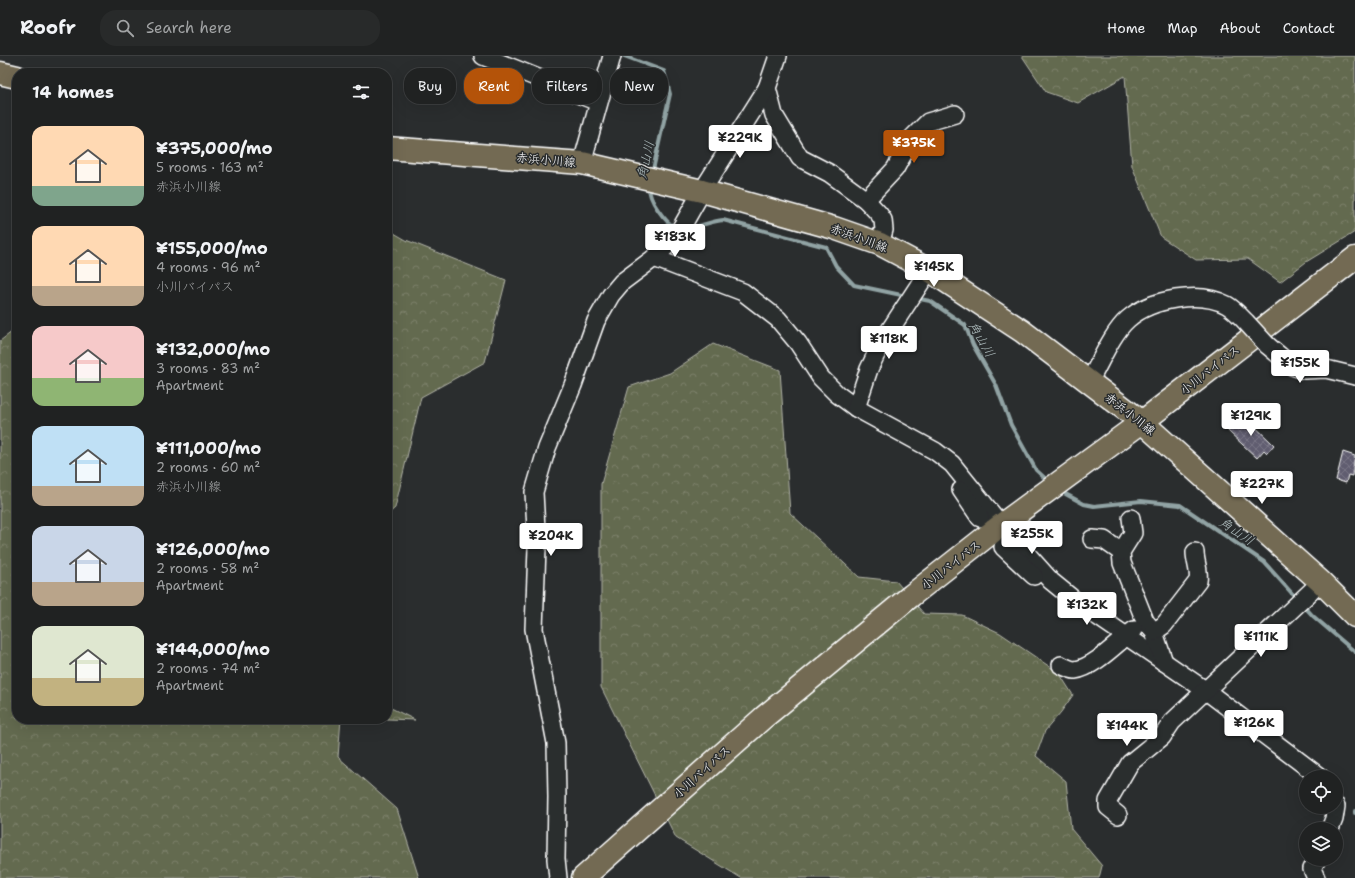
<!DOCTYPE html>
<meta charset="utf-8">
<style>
body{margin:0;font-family:"Shantell Sans","Klee One",sans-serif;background:#282a2a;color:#f1f3f6;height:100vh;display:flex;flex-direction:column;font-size:15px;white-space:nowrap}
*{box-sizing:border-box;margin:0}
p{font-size:13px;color:#a2a4a5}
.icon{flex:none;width:22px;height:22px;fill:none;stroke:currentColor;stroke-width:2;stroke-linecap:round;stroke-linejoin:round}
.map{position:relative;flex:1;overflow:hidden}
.side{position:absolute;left:12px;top:12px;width:380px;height:656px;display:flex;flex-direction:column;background:#202222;border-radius:16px;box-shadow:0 4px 16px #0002,0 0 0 1px #3d3f40}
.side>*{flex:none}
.banner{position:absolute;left:404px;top:12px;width:380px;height:36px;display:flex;gap:8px}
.controls{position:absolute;left:1299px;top:714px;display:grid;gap:8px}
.controls a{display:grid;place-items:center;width:44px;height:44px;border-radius:50%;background:#202222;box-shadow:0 4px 16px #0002,0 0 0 1px #3d3f40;font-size:20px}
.price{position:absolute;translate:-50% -34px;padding:0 9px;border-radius:4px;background:#fff;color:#222;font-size:13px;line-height:26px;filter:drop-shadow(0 1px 2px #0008)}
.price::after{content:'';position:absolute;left:50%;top:24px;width:12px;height:9px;margin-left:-6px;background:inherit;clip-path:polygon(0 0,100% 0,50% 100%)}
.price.selected{background:#b45309;color:#fff}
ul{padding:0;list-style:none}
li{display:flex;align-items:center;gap:12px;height:100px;padding:0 20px}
li span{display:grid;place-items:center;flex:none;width:112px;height:80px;border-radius:12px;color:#555}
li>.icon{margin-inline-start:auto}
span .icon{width:48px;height:48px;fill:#fffc;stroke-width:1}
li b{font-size:17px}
h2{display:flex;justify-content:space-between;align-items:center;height:48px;padding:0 20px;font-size:17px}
.chip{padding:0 14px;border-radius:16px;background:#202222;box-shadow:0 4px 16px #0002,0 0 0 1px #3d3f40;font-size:14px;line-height:36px}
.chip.selected{background:#b45309;color:#fff}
header{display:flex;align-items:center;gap:24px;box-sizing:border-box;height:56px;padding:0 20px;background:#202222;border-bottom:1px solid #3d3f40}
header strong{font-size:19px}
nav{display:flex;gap:22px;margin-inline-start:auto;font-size:14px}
.search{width:280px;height:36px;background:#282a2a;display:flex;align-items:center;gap:10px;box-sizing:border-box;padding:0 14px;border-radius:16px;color:#a2a4a5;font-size:15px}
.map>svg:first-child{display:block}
</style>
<header>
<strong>Roofr</strong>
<div class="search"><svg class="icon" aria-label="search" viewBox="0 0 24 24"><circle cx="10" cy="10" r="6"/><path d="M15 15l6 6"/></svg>Search here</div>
<nav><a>Home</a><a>Map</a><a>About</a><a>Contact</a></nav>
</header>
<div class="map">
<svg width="1355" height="822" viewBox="0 0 1355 822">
<defs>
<pattern id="forest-crowns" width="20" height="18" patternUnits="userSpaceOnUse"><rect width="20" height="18" fill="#646a50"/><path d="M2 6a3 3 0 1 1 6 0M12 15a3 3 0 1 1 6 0" fill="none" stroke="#7b806a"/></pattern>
<pattern id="building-cross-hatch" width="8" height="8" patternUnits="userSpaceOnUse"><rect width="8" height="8" fill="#605d6f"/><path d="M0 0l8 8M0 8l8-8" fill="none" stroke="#787585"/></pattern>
</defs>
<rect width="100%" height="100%" fill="#2a2d2e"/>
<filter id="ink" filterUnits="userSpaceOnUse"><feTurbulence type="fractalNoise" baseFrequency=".025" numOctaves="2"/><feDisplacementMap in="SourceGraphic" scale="8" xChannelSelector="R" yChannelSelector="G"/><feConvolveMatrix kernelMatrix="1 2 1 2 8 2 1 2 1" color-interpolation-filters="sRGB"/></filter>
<g filter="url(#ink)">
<!-- forest -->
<g fill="url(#forest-crowns)" stroke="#b2b4a8">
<polygon points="1022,0 1355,0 1355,176 1306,206 1280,226 1248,203 1196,204 1161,181 1132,110 1125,20 1078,47 1046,36"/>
<polygon points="387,173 406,184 506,224 485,306 421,341 395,452 387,459"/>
<polygon points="17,272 17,663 341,663 338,701 397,753 419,822 0,822 0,285"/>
<polygon points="713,288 780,314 790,457 859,521 896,525 924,558 962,559 1000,577 1059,617 1073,639 1061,656 1045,675 1036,700 1066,725 1071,773 1102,810 1099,822 741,822 676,782 601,631 601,428 629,331 670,317"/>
<polygon points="387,650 415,664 387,663"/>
</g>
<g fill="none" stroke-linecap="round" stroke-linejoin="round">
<!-- stream -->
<g stroke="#91a3a4" stroke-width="4">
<polyline points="624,0 664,15 670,38 652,118"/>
<path d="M649 130C648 144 665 166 677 173"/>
<path d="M687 172C700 171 711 165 723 164L826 191 836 210 854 229 906 240"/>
<polyline points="915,242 930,245 965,269 973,289 996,329 1011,369 1036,414 1049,426"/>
<polyline points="1060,435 1084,448 1094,450 1141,445 1180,449 1264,506 1297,543"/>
<polyline points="1303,549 1313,560 1355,596"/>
<polyline points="1355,755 1355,757"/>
</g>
</g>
<!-- building -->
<g fill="url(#building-cross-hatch)" stroke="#fff">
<polygon points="1243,359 1274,389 1267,397 1264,394 1257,402 1228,375"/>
<polygon points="1343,396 1355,400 1352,420 1348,419 1346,427 1336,424"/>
</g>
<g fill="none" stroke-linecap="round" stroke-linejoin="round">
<defs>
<g id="minor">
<polyline points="483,0 598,46"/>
<polyline points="778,0 767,32 774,59 800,102 829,117 866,144 879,158 883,164 884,174 880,188"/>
<polyline points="582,107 612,0"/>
<polyline points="866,144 895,113 912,82 928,66 955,58"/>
<polyline points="654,202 743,236 778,263 798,287 821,322 837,338 856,352 935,395 952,408 1001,469 1051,525 1078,547 1205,634 1320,721"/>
<polyline points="1267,289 1292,310 1304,314 1326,313 1355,320"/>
<path d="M1089 326C1100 307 1112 277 1128 263 1151 243 1200 234 1227 249 1234 253 1240 260 1246 266"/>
<polyline points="856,352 869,313 882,286 929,214"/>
<polyline points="961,434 980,462"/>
<polyline points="1131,462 1133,477 1121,496 1122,507 1145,565 1154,576 1164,606"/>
<polyline points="1092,483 1104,484 1121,496"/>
<polyline points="1003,491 1034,520"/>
<path d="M1154 576 1164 569 1198 525C1200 515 1195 506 1195 496"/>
<path d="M1061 609C1065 611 1071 614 1075 614 1094 612 1119 585 1134 574"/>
<polyline points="1118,759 1108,751 1108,745 1130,707 1162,681 1172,666 1321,526"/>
<polyline points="1330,773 1334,763 1336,750"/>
<polyline points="558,822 556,803 557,741 556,687 534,573 537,492 534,436 547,392 573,329 596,265 611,239 622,226 654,202 676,181 702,135 767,32"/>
<polyline points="1316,822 1312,813 1317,803"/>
</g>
<g id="major">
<polyline points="0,17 17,21"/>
<polyline points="387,92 582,107 702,135 834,172 880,188 929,214 1022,275 1142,366 1321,526 1355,560"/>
</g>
<polyline id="highway" points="583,822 763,662 912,539 1001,469 1142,366 1355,202"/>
</defs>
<!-- minor casing -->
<use href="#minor" stroke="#fff" stroke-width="20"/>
<!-- major casing -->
<use href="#major" stroke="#fff" stroke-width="25"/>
<!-- highway casing -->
<use href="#highway" stroke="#fff" stroke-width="25"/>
<!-- minor -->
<use href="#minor" stroke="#2a2d2e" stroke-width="17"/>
<!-- major -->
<use href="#major" stroke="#736b52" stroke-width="22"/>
<!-- highway -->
<use href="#highway" stroke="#736b52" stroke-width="22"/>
<defs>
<polyline id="minor-bridge" points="1246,266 1267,289"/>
</defs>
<!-- minor-bridge casing -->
<use href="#minor-bridge" stroke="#fff" stroke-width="20" stroke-linecap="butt"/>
<!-- minor-bridge -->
<use href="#minor-bridge" stroke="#2a2d2e" stroke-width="17"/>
</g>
</g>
<g text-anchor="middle" stroke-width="3" stroke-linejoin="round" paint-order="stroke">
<!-- street labels -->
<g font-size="12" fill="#fff" stroke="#2a2d2e">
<text transform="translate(546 104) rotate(5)" y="4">赤浜小川線</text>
<text transform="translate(859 182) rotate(20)" y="4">赤浜小川線</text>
<text transform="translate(1210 314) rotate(-38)" y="4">小川バイパス</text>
<text transform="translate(1130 358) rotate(38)" y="4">赤浜小川線</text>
<text transform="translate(951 509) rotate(-38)" y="4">小川バイパス</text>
<text transform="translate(702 716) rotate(-42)" y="4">小川バイパス</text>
</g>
<!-- water labels -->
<g font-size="13" font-style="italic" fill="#acbabb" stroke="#2a2d2e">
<text transform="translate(645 104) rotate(-77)" y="5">角山川</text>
<text transform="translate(982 283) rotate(60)" y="5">角山川</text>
<text transform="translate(1237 475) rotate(34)" y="5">角山川</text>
</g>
</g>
</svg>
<div class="controls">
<a><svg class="icon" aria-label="locate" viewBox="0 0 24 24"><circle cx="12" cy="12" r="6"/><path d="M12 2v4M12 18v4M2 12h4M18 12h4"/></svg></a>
<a><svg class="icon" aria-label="layers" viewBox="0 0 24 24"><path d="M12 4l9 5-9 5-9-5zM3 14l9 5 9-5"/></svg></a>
</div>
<b class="price" style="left:740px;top:103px">¥229K</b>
<b class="price selected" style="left:914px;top:108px">¥375K</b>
<b class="price" style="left:675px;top:202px">¥183K</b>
<b class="price" style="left:934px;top:232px">¥145K</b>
<b class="price" style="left:889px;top:304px">¥118K</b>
<b class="price" style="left:1300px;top:328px">¥155K</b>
<b class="price" style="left:1251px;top:381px">¥129K</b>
<b class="price" style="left:1262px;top:449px">¥227K</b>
<b class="price" style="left:1032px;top:499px">¥255K</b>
<b class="price" style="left:551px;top:501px">¥204K</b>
<b class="price" style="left:1087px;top:570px">¥132K</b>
<b class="price" style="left:1261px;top:602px">¥111K</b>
<b class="price" style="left:1254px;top:688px">¥126K</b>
<b class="price" style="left:1127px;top:691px">¥144K</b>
<div class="banner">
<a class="chip">Buy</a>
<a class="chip selected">Rent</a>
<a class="chip">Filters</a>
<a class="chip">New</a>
</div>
<section class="side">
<h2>14 homes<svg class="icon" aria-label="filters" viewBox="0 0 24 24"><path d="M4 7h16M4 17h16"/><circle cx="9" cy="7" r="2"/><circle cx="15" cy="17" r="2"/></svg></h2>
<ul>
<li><span style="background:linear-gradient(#ffd9b3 75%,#7fa58c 0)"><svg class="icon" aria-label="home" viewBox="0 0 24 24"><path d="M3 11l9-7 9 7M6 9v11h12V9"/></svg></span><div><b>¥375,000/mo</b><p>5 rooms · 163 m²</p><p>赤浜小川線</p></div></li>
<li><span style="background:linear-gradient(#ffd9b3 75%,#b9a48a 0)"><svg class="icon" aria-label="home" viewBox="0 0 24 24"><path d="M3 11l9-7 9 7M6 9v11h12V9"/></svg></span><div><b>¥155,000/mo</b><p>4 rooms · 96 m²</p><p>小川バイパス</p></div></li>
<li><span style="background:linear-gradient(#f6c9c9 65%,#8fb573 0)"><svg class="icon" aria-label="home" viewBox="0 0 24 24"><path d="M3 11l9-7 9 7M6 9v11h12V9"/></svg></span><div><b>¥132,000/mo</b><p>3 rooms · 83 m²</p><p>Apartment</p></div></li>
<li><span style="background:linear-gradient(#bfe0f5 75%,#b9a48a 0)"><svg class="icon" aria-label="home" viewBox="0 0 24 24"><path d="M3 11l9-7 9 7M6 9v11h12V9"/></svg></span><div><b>¥111,000/mo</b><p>2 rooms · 60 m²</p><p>赤浜小川線</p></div></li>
<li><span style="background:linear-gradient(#c9d6e8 70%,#b9a48a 0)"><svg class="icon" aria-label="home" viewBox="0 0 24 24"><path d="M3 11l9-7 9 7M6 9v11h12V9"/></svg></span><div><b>¥126,000/mo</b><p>2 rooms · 58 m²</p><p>Apartment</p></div></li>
<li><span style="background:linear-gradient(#dfe7d0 65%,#c2b280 0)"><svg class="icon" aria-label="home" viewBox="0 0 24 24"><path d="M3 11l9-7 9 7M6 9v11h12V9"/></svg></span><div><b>¥144,000/mo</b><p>2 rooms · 74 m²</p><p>Apartment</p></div></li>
</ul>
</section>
</div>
